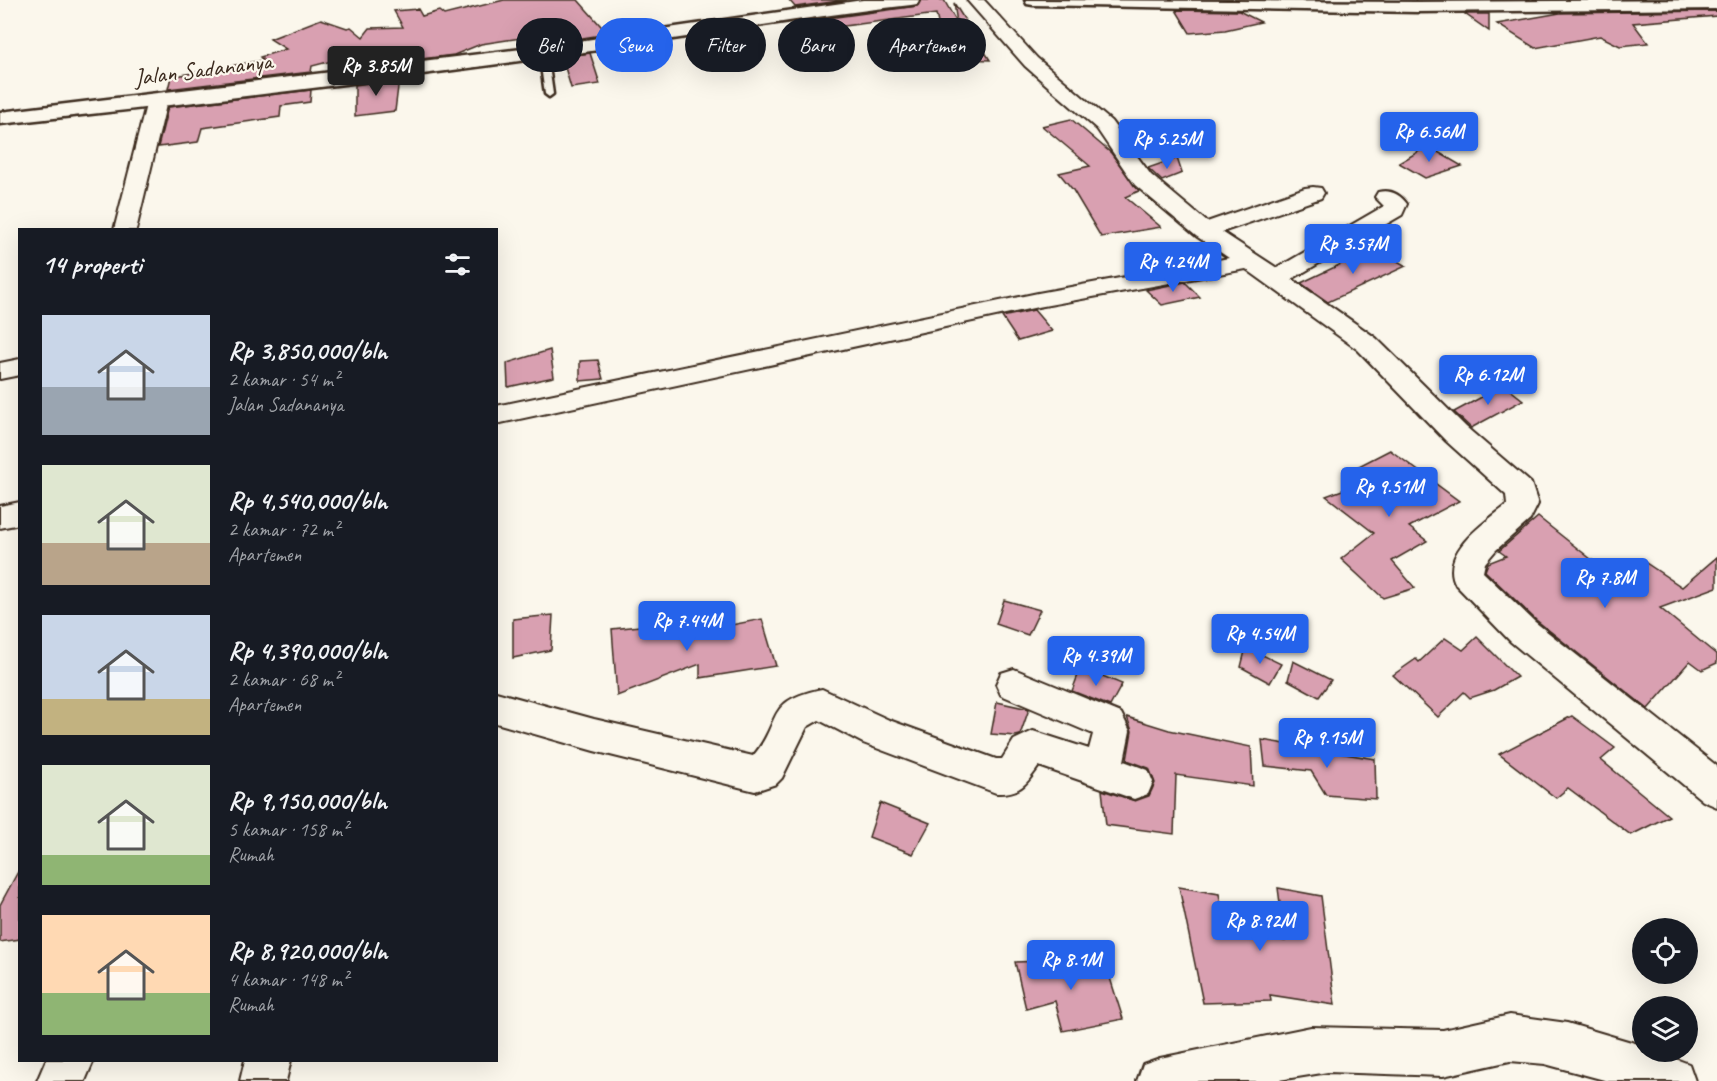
<!DOCTYPE html>
<html lang="id">
<meta charset="utf-8">
<style>
body{margin:0;font-family:Caveat,sans-serif;background:#242831;color:#f1f3f6;height:100vh;display:flex;flex-direction:column;font-size:22px;white-space:nowrap}
*{box-sizing:border-box;margin:0}
p{font-size:20px;color:#9ea1a6}
.icon{flex:none;width:33px;height:33px;fill:none;stroke:currentColor;stroke-width:2;stroke-linecap:round;stroke-linejoin:round}
.map{position:relative;flex:1;overflow:hidden}
.drawer{position:absolute;left:18px;top:228px;width:480px;height:834px;display:flex;flex-direction:column;background:#171b24;border-radius:0px;box-shadow:0 6px 24px #0002}
.drawer>*{flex:none}
.hud{position:absolute;left:516px;top:18px;width:570px;height:54px;display:flex;gap:12px}
.controls{position:absolute;left:1632px;top:918px;display:grid;gap:12px}
.controls a{display:grid;place-items:center;width:66px;height:66px;border-radius:50%;background:#171b24;box-shadow:0 6px 24px #0002;font-size:30px}
.price{position:absolute;translate:-50% -51px;padding:0 14px;border-radius:6px;background:#2563eb;color:#fff;font-size:20px;line-height:39px;filter:drop-shadow(0 2px 3px #0008)}
.price::after{content:'';position:absolute;left:50%;top:36px;width:18px;height:14px;margin-left:-9px;background:inherit;clip-path:polygon(0 0,100% 0,50% 100%)}
.price.on{background:#222;color:#fff}
ul{padding:0;list-style:none}
li{display:flex;align-items:center;gap:18px;height:150px;padding:0 24px}
li span{display:grid;place-items:center;flex:none;width:168px;height:120px;border-radius:0px;color:#555}
li>.icon{margin-inline-start:auto}
span .icon{width:72px;height:72px;fill:#fffc;stroke-width:1}
li b{font-size:26px}
h2{display:flex;justify-content:space-between;align-items:center;height:72px;padding:0 24px;font-size:26px}
.tag{padding:0 21px;border-radius:27px;background:#171b24;box-shadow:0 6px 24px #0002;font-size:21px;line-height:54px}
.tag.on{background:#2563eb;color:#fff}
.map>svg:first-child{display:block}
</style>
<div class="map">
<svg width="1717" height="1081" viewBox="0 0 1717 1081">
<rect width="100%" height="100%" fill="#fbf7ec"/>
<filter id="ink" filterUnits="userSpaceOnUse"><feTurbulence type="fractalNoise" baseFrequency=".0167" numOctaves="2"/><feDisplacementMap in="SourceGraphic" scale="12" xChannelSelector="R" yChannelSelector="G"/><feConvolveMatrix kernelMatrix="1 2 1 2 8 2 1 2 1" color-interpolation-filters="sRGB"/></filter>
<g filter="url(#ink)">
<!-- building -->
<g fill="#d9a0b1" stroke="#3b2a1e" stroke-width="1.5">
<polygon points="504,0 578,0 608,34 557,42 554,33 481,44 454,55 355,67 355,55 312,66 311,72 168,89 171,77 263,60 260,57 286,49 270,39 321,19 347,28 351,27 363,37 370,28 403,27 394,11 418,9 422,16 439,11 444,15"/>
<polygon points="789,0 847,0 795,7"/>
<polygon points="921,0 944,0 957,23 954,3 990,60 963,59 962,54 945,54 936,14 829,28 824,22 809,24 807,21 917,6"/>
<polygon points="1176,10 1239,11 1261,22 1225,30 1190,33"/>
<polygon points="1717,11 1717,16 1633,23 1648,43 1620,46 1600,36 1535,48 1497,24 1560,13"/>
<polygon points="1465,14 1489,14 1489,31"/>
<polygon points="590,53 600,84 571,88 562,57"/>
<polygon points="399,79 395,111 355,116 355,85"/>
<polygon points="311,90 310,102 281,106 280,117 202,128 198,142 158,147 168,107"/>
<polygon points="1071,119 1111,153 1139,191 1125,197 1161,227 1101,237 1073,190 1059,173 1090,166 1042,126"/>
<polygon points="1431,144 1431,148 1462,166 1425,178 1399,163"/>
<polygon points="1177,158 1182,173 1162,181 1148,168"/>
<polygon points="1375,248 1406,266 1328,302 1301,283"/>
<polygon points="1185,282 1200,297 1162,305 1146,290"/>
<polygon points="1034,310 1052,331 1018,341 1002,317"/>
<polygon points="550,350 554,377 508,387 507,363"/>
<polygon points="598,360 603,379 580,381 580,361"/>
<polygon points="1504,385 1523,400 1471,428 1454,412"/>
<polygon points="1390,450 1459,501 1409,527 1427,541 1392,561 1415,588 1383,598 1341,559 1374,533 1326,496 1364,482 1349,471"/>
<polygon points="1538,517 1601,567 1643,561 1682,587 1717,557 1717,587 1660,608 1717,655 1717,663 1702,670 1690,661 1648,709 1536,620 1485,571 1488,563 1506,556 1499,551"/>
<polygon points="1004,600 1040,610 1028,635 996,624"/>
<polygon points="553,615 551,650 513,658 513,619"/>
<polygon points="762,619 776,666 700,678 700,664 617,696 612,629 678,622 679,635"/>
<polygon points="1477,637 1517,677 1494,690 1470,698 1464,692 1438,717 1393,675 1416,659 1419,662 1445,638 1463,650"/>
<polygon points="1246,647 1281,664 1270,683 1241,667"/>
<polygon points="1293,661 1331,680 1319,697 1288,680"/>
<polygon points="1081,667 1122,684 1110,706 1072,691"/>
<polygon points="997,702 1029,709 1020,735 1016,736 991,734"/>
<polygon points="1572,716 1615,748 1601,760 1669,816 1631,835 1568,788 1556,798 1499,754"/>
<polygon points="1127,717 1169,730 1251,747 1253,786 1176,775 1174,834 1106,825 1102,790 1135,801 1149,796 1155,783 1149,768 1127,760 1132,731"/>
<polygon points="1262,740 1375,759 1376,799 1326,795 1311,771 1265,766"/>
<polygon points="880,803 930,823 913,854 869,837"/>
<polygon points="20,868 20,939 0,942 0,905"/>
<polygon points="1179,887 1219,894 1226,929 1285,941 1278,888 1321,896 1335,1005 1270,995 1271,1001 1203,1003"/>
<polygon points="1104,959 1123,1019 1063,1031 1055,1001 1026,1009 1015,962"/>
</g>
<g fill="none" stroke-linecap="round" stroke-linejoin="round">
<defs>
<polygon id="service" points="543,49 547,52 553,94 549,97 545,94 539,52"/>
<g id="minor">
<path d="M967 0H984L1037 58 1111 121 1151 175 1207 222 1305 188 1313 187 1321 188 1324 193 1321 198 1222 232 1277 268 1384 206 1375 197 1378 192C1390 189 1400 194 1407 204L1402 215 1292 279 1376 338 1466 427 1531 483 1538 504 1530 520 1496 550 1485 563 1483 572 1535 622 1717 766V807L1703 801 1511 642 1456 585C1438 552 1486 522 1507 505L1506 495 1446 441 1358 350 1246 269 1038 307 496 424V406L1038 293 1229 258 1196 236 1135 185 1097 129 1025 66Z"/>
<polygon points="157,95 164,97 167,101 136,230 114,230 147,101 150,97"/>
<polygon points="20,359 20,375 0,379 0,363"/>
<polygon points="20,502 20,524 0,528 0,506"/>
<path d="M1014 669 1121 713 1130 731 1124 761 1148 770 1153 782 1148 794 1134 799 1039 766C1026 784 1021 794 996 793L863 743 819 720 807 727 782 778 776 784 755 791 594 751 496 723V692L594 719 753 756C783 721 763 701 822 689L889 720 996 759H1002L1014 740 1033 731 1089 749 1093 734 1001 695 996 684 1001 673Z"/>
<polygon points="1510,1015 1567,1023 1638,1044 1642,1046 1642,1052 1657,1052 1689,1064 1695,1081 1608,1081 1545,1064 1510,1061 1443,1076 1328,1072 1273,1081 1137,1081 1143,1064 1160,1058 1311,1027 1443,1030"/>
<polygon points="46,1060 94,1060 85,1081 37,1081"/>
<polygon points="245,1060 291,1060 286,1081 240,1081"/>
</g>
<g id="tertiary">
<path d="M863 0H919L917 4 911 5C808 16 707 35 605 49 404 78 202 102 0 124V112L530 48Z"/>
<polygon points="1025,0 1417,2 1717,0 1717,9 1417,12 1033,5 1027,4"/>
</g>
</defs>
<!-- service casing -->
<use href="#service" stroke="#3b2a1e" stroke-width="5"/>
<!-- minor casing -->
<use href="#minor" stroke="#3b2a1e" stroke-width="4"/>
<!-- tertiary casing -->
<use href="#tertiary" stroke="#3b2a1e" stroke-width="5"/>
<!-- service -->
<use href="#service" fill="#fbf7ec" fill-rule="evenodd"/>
<!-- minor -->
<use href="#minor" fill="#fbf7ec" fill-rule="evenodd"/>
<!-- tertiary -->
<use href="#tertiary" fill="#fbf7ec" fill-rule="evenodd"/>
</g>
</g>
<g text-anchor="middle" stroke-width="4.5" stroke-linejoin="round" paint-order="stroke">
<!-- far-street labels -->
<g font-size="24" fill="#3b2a1e" stroke="#fbf7ec">
<text transform="translate(203 69) rotate(-7)" y="8">Jalan Sadananya</text>
</g>
</g>
</svg>
<div class="controls">
<a><svg class="icon" aria-label="locate" viewBox="0 0 24 24"><circle cx="12" cy="12" r="6"/><path d="M12 2v4M12 18v4M2 12h4M18 12h4"/></svg></a>
<a><svg class="icon" aria-label="layers" viewBox="0 0 24 24"><path d="M12 4l9 5-9 5-9-5zM3 14l9 5 9-5"/></svg></a>
</div>
<b class="price on" style="left:376px;top:97px">Rp 3.85M</b>
<b class="price" style="left:1429px;top:163px">Rp 6.56M</b>
<b class="price" style="left:1167px;top:170px">Rp 5.25M</b>
<b class="price" style="left:1353px;top:275px">Rp 3.57M</b>
<b class="price" style="left:1173px;top:293px">Rp 4.24M</b>
<b class="price" style="left:1488px;top:406px">Rp 6.12M</b>
<b class="price" style="left:1389px;top:518px">Rp 9.51M</b>
<b class="price" style="left:1605px;top:609px">Rp 7.8M</b>
<b class="price" style="left:687px;top:652px">Rp 7.44M</b>
<b class="price" style="left:1260px;top:665px">Rp 4.54M</b>
<b class="price" style="left:1096px;top:687px">Rp 4.39M</b>
<b class="price" style="left:1327px;top:769px">Rp 9.15M</b>
<b class="price" style="left:1260px;top:952px">Rp 8.92M</b>
<b class="price" style="left:1071px;top:991px">Rp 8.1M</b>
<div class="hud">
<a class="tag">Beli</a>
<a class="tag on">Sewa</a>
<a class="tag">Filter</a>
<a class="tag">Baru</a>
<a class="tag">Apartemen</a>
</div>
<section class="drawer">
<h2>14 properti<svg class="icon" aria-label="filters" viewBox="0 0 24 24"><path d="M4 7h16M4 17h16"/><circle cx="9" cy="7" r="2"/><circle cx="15" cy="17" r="2"/></svg></h2>
<ul>
<li><span style="background:linear-gradient(#c9d6e8 60%,#9aa5b1 0)"><svg class="icon" aria-label="home" viewBox="0 0 24 24"><path d="M3 11l9-7 9 7M6 9v11h12V9"/></svg></span><div><b>Rp 3,850,000/bln</b><p>2 kamar · 54 m²</p><p>Jalan Sadananya</p></div></li>
<li><span style="background:linear-gradient(#dfe7d0 65%,#b9a48a 0)"><svg class="icon" aria-label="home" viewBox="0 0 24 24"><path d="M3 11l9-7 9 7M6 9v11h12V9"/></svg></span><div><b>Rp 4,540,000/bln</b><p>2 kamar · 72 m²</p><p>Apartemen</p></div></li>
<li><span style="background:linear-gradient(#c9d6e8 70%,#c2b280 0)"><svg class="icon" aria-label="home" viewBox="0 0 24 24"><path d="M3 11l9-7 9 7M6 9v11h12V9"/></svg></span><div><b>Rp 4,390,000/bln</b><p>2 kamar · 68 m²</p><p>Apartemen</p></div></li>
<li><span style="background:linear-gradient(#dfe7d0 75%,#8fb573 0)"><svg class="icon" aria-label="home" viewBox="0 0 24 24"><path d="M3 11l9-7 9 7M6 9v11h12V9"/></svg></span><div><b>Rp 9,150,000/bln</b><p>5 kamar · 158 m²</p><p>Rumah</p></div></li>
<li><span style="background:linear-gradient(#ffd9b3 65%,#8fb573 0)"><svg class="icon" aria-label="home" viewBox="0 0 24 24"><path d="M3 11l9-7 9 7M6 9v11h12V9"/></svg></span><div><b>Rp 8,920,000/bln</b><p>4 kamar · 148 m²</p><p>Rumah</p></div></li>
</ul>
</section>
</div>
